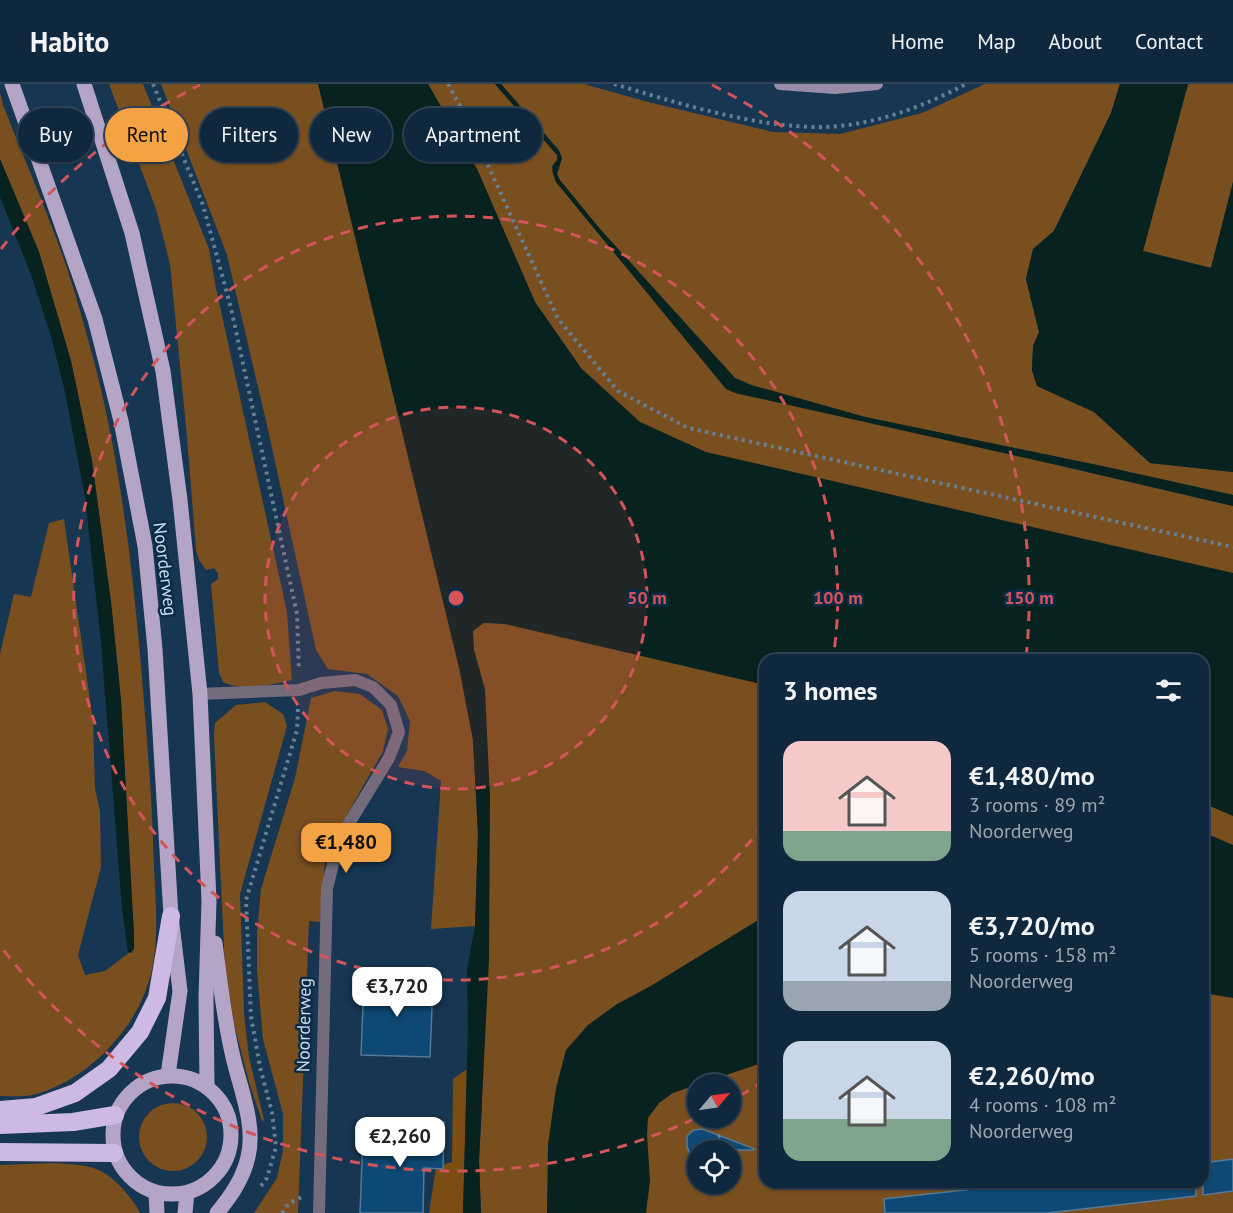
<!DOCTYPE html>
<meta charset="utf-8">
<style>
body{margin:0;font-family:"PT Sans",sans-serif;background:#193044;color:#f1f3f6;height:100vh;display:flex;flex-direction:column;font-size:22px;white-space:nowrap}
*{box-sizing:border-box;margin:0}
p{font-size:20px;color:#9ca6b0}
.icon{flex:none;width:33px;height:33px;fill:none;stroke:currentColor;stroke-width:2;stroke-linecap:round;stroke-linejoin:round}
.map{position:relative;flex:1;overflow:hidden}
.details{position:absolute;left:759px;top:570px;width:450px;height:534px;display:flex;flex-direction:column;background:#10283d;border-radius:18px;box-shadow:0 2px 4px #0004,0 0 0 2px #304457}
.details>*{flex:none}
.banner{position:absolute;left:18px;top:24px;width:570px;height:54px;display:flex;gap:12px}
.needle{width:39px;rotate:61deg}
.buttons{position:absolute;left:687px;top:990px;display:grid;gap:12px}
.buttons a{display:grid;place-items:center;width:54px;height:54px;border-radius:50%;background:#10283d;box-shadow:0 2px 4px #0004,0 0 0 2px #304457;font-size:30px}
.price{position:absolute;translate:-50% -51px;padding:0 14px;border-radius:12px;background:#fff;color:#222;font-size:20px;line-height:39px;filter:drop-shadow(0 2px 3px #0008)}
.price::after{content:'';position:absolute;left:50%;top:36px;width:18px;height:14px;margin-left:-9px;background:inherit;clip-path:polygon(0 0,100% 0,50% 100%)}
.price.current{background:#f4a344;color:#111}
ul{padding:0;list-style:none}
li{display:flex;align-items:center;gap:18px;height:150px;padding:0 24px}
li span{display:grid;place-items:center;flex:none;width:168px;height:120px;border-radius:18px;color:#555}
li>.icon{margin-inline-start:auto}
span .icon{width:72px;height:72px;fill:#fffc;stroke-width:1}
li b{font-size:26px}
h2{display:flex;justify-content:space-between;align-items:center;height:72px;padding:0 24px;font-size:26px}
.tag{padding:0 21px;border-radius:27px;background:#10283d;box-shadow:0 2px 4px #0004,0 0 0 2px #304457;font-size:21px;line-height:54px}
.tag.current{background:#f4a344;color:#111}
header{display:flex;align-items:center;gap:36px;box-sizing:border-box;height:84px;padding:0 30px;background:#10283d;border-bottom:2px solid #304457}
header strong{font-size:28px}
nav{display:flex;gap:33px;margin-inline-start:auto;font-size:21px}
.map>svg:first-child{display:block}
</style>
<header>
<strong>Habito</strong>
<nav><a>Home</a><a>Map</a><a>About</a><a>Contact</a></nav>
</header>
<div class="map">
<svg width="1233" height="1129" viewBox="0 0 1233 1129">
<rect width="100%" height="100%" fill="#163651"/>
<!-- green -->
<g fill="#794f20" fill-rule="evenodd">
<path d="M109 0H143L209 165 216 204 287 528 292 596C271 601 242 608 223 598L219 588 211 500 218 495V489L214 484 206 486 199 476 196 466 187 353 170 180 156 125Z"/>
<path d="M161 0H318L325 24 579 282 535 218 477 85 428 0H495L557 71V76L552 82 556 98 726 304 1233 422V1129H481L479 1077 482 1022 485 606 474 566 472 547 460 588 473 656 478 749 475 842 431 845 441 697 424 687 398 683 407 667 410 637 398 612 367 590 328 585 316 566 267 341 227 171ZM765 576H1203V1098H765ZM698 1000H730V1034H698ZM698 1066H730V1100H698Z"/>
<polygon points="501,0 584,0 648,18 773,48 840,50 922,29 985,0 1120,0 1111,29 1054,147 1033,165 1026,195 1039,248 1033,262 1032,286 1037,302 1094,328 1150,379 1233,388 1233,411 1102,382 865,333 751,301 735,294 600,145 560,97 557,90 562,74 559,66"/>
<polygon points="1188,0 1233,0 1233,98 1211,184 1143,167"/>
<path d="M0 9 3 21C21 67 41 113 58 159 73 199 84 240 95 281 129 412 140 561 150 697 152 726 153 755 154 785 156 822 160 864 148 900 132 950 84 998 33 1011 23 1013 10 1012 0 1012V570L14 510 31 513 49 439 64 435 93 637 95 705 100 727 101 783 78 871 85 891 105 887 134 865 121 616 111 518 92 377 71 277 39 168 0 75Z"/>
<polygon points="335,607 360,610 382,626 388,645 383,667 326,768 320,838 309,837 298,1129 254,1129 277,1094 283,1066 283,1030 263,955 257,886 257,849 261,805 295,694 311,614"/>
<polygon points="265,618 283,630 287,642 240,810 244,929 249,973 264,1036 262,1037 249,998 234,940 225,885 214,652 215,639 236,621"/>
<circle cx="173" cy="1053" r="34"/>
<path d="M52 1079C86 1081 100 1080 124 1106 130 1114 136 1120 140 1129H0V1081Z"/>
</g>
<!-- forest -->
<polygon fill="#7c4d12" points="467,985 463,1129 429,1129 436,1083 452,1078 453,995"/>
<!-- water -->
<g fill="#08221f">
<polygon points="318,0 428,0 477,85 535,218 581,284 640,338 706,368 1233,489 1233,732 1203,719 1203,576 765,576 765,601 505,540 484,539 473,547 474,566 485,606 490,713 489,875 479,1077 481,1129 463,1129 468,941 467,886 475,842 478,749 473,656 460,588"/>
<path d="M495 0H501L559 67 562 74 557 90 560 96 600 145 735 294 751 301 865 333 1102 382 1233 411V422L1062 382 735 309 726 305 556 98C552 88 550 84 557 76V71Z"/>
<polygon points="1120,0 1188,0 1143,167 1211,184 1233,98 1233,388 1150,379 1094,328 1037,302 1032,286 1033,262 1039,248 1026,195 1033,165 1054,147 1111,29"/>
<polygon points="0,75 39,168 71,277 92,377 111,518 121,616 134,849 134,865 131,869 128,868 122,824 101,558 85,413 65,308 51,252 30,188 0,113"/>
<polygon points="1203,748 1233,761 1233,914 1203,909"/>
<polygon points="765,832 765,978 673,1009 659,1019 648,1034 647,1051 650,1097 646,1129 547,1129 548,1061 556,1004 566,966 588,941 617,920 649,903"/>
</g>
<!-- building -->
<g fill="#0e4975" stroke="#577997" stroke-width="1.5">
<polygon points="364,896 433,898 430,973 361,971"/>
<polygon points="410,1037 444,1038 443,1085 424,1084 423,1129 360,1129 363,1051 409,1052"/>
<polygon points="702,1045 755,1065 754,1066 698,1066 698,1073 692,1074 687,1063 687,1052 694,1046"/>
<polygon points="1233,1075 1233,1107 1203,1111 1203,1079"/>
<polygon points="1036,1098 1196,1098 1196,1112 1047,1129 885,1129 884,1115"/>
</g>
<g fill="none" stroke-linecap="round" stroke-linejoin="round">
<!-- path -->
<g stroke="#657f95" stroke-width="4" stroke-dasharray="3 4.5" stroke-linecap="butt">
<polyline points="153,0 203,121 231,224 297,530 299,587"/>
<polyline points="448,0 465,31 558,235 618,307 688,344 1233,463"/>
<path d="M614 0C677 19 757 44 823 43 872 42 923 23 966 0"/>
<polyline points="708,1066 709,1066"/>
<polyline points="714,1066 715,1054 723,1050"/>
<polyline points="692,1082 698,1075"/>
<polyline points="261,1102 267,1094 276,1063 272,1028 260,983 251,932 246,816 297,646 298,625"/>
<polyline points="282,1129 289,1119 302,1113"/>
</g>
<!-- minor -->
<polyline stroke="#746c7d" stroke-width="12" points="200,610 299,606 321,599 355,596 373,603 391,621 399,648 389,674 348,741 336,768 327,804 319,1129"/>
<!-- secondary -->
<polyline stroke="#988ca6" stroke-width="12" points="780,0 835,4 877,0"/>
<!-- primary -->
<g stroke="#b4a4c6" stroke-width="15">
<polyline points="12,0 95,235 121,337 145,462 155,565 171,832 180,907 168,991"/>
<polyline points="84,0 132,149 163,287 180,416 200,610 209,817 206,913 207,1002"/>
<path d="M215 859C220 897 224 936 233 973 240 1004 256 1041 248 1073 243 1095 231 1112 217 1129"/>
<circle cx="172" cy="1051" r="59"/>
<polyline points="156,1109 157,1129"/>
<polyline points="185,1129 187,1109"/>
</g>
<!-- motorway -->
<g stroke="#cdb9e3" stroke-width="18">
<polyline points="0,1026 36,1023 75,1009 109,985 140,948 157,914 171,832"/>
<polyline points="0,1041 73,1038 115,1031"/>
<polyline points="0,1068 114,1069"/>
</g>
</g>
<!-- distance rings -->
<circle cx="456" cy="514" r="191" fill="#d3555a" fill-opacity=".12"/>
<g fill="none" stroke="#d3555a" stroke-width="3" stroke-dasharray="10 8">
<circle cx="456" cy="514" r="191"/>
<path d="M763 741A382 382 0 1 1 833 574"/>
<path d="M764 997A573 573 0 0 1 734 1015M694 1035A573 573 0 0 1 1 863M1 165A573 573 0 0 1 200 1M712 1A573 573 0 0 1 1026 574"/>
</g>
<g text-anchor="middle" stroke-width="5" stroke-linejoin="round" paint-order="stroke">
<!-- street labels -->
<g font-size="18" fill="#cbddee" stroke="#0b2c46">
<text transform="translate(165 485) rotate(83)" y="6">Noorderweg</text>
<text transform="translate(304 941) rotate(-89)" y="6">Noorderweg</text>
</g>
</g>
<circle cx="456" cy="514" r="9" fill="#d3555a" stroke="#0b2c46" stroke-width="3"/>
<g font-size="18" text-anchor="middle" font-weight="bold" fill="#d3555a" stroke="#0b2c46" stroke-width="5" stroke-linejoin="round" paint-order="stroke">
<text x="647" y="520">50 m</text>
<text x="838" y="520">100 m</text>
<text x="1029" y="520">150 m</text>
</g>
</svg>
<div class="buttons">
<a><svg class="needle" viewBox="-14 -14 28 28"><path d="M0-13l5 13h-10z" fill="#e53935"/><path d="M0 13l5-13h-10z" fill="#9ca6b0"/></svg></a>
<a><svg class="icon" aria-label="locate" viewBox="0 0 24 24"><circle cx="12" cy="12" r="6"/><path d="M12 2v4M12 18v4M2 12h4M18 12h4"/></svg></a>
</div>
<b class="price current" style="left:346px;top:790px">€1,480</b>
<b class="price" style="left:397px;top:934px">€3,720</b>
<b class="price" style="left:400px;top:1084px">€2,260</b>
<div class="banner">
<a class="tag">Buy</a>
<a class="tag current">Rent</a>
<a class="tag">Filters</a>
<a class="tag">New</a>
<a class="tag">Apartment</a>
</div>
<section class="details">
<h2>3 homes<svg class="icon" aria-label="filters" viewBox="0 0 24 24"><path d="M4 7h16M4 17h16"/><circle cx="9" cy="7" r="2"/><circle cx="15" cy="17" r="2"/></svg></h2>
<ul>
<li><span style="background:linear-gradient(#f6c9c9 75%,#7fa58c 0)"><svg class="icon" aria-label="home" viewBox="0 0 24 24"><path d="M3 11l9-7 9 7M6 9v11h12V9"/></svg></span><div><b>€1,480/mo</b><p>3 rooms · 89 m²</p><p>Noorderweg</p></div></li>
<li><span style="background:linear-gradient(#c9d6e8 75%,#9aa5b1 0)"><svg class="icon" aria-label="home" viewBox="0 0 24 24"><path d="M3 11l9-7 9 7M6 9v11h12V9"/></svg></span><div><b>€3,720/mo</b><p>5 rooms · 158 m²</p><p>Noorderweg</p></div></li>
<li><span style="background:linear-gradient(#c9d6e8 65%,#7fa58c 0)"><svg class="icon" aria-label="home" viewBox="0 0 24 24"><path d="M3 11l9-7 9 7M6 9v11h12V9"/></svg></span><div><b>€2,260/mo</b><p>4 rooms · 108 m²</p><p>Noorderweg</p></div></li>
</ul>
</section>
</div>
